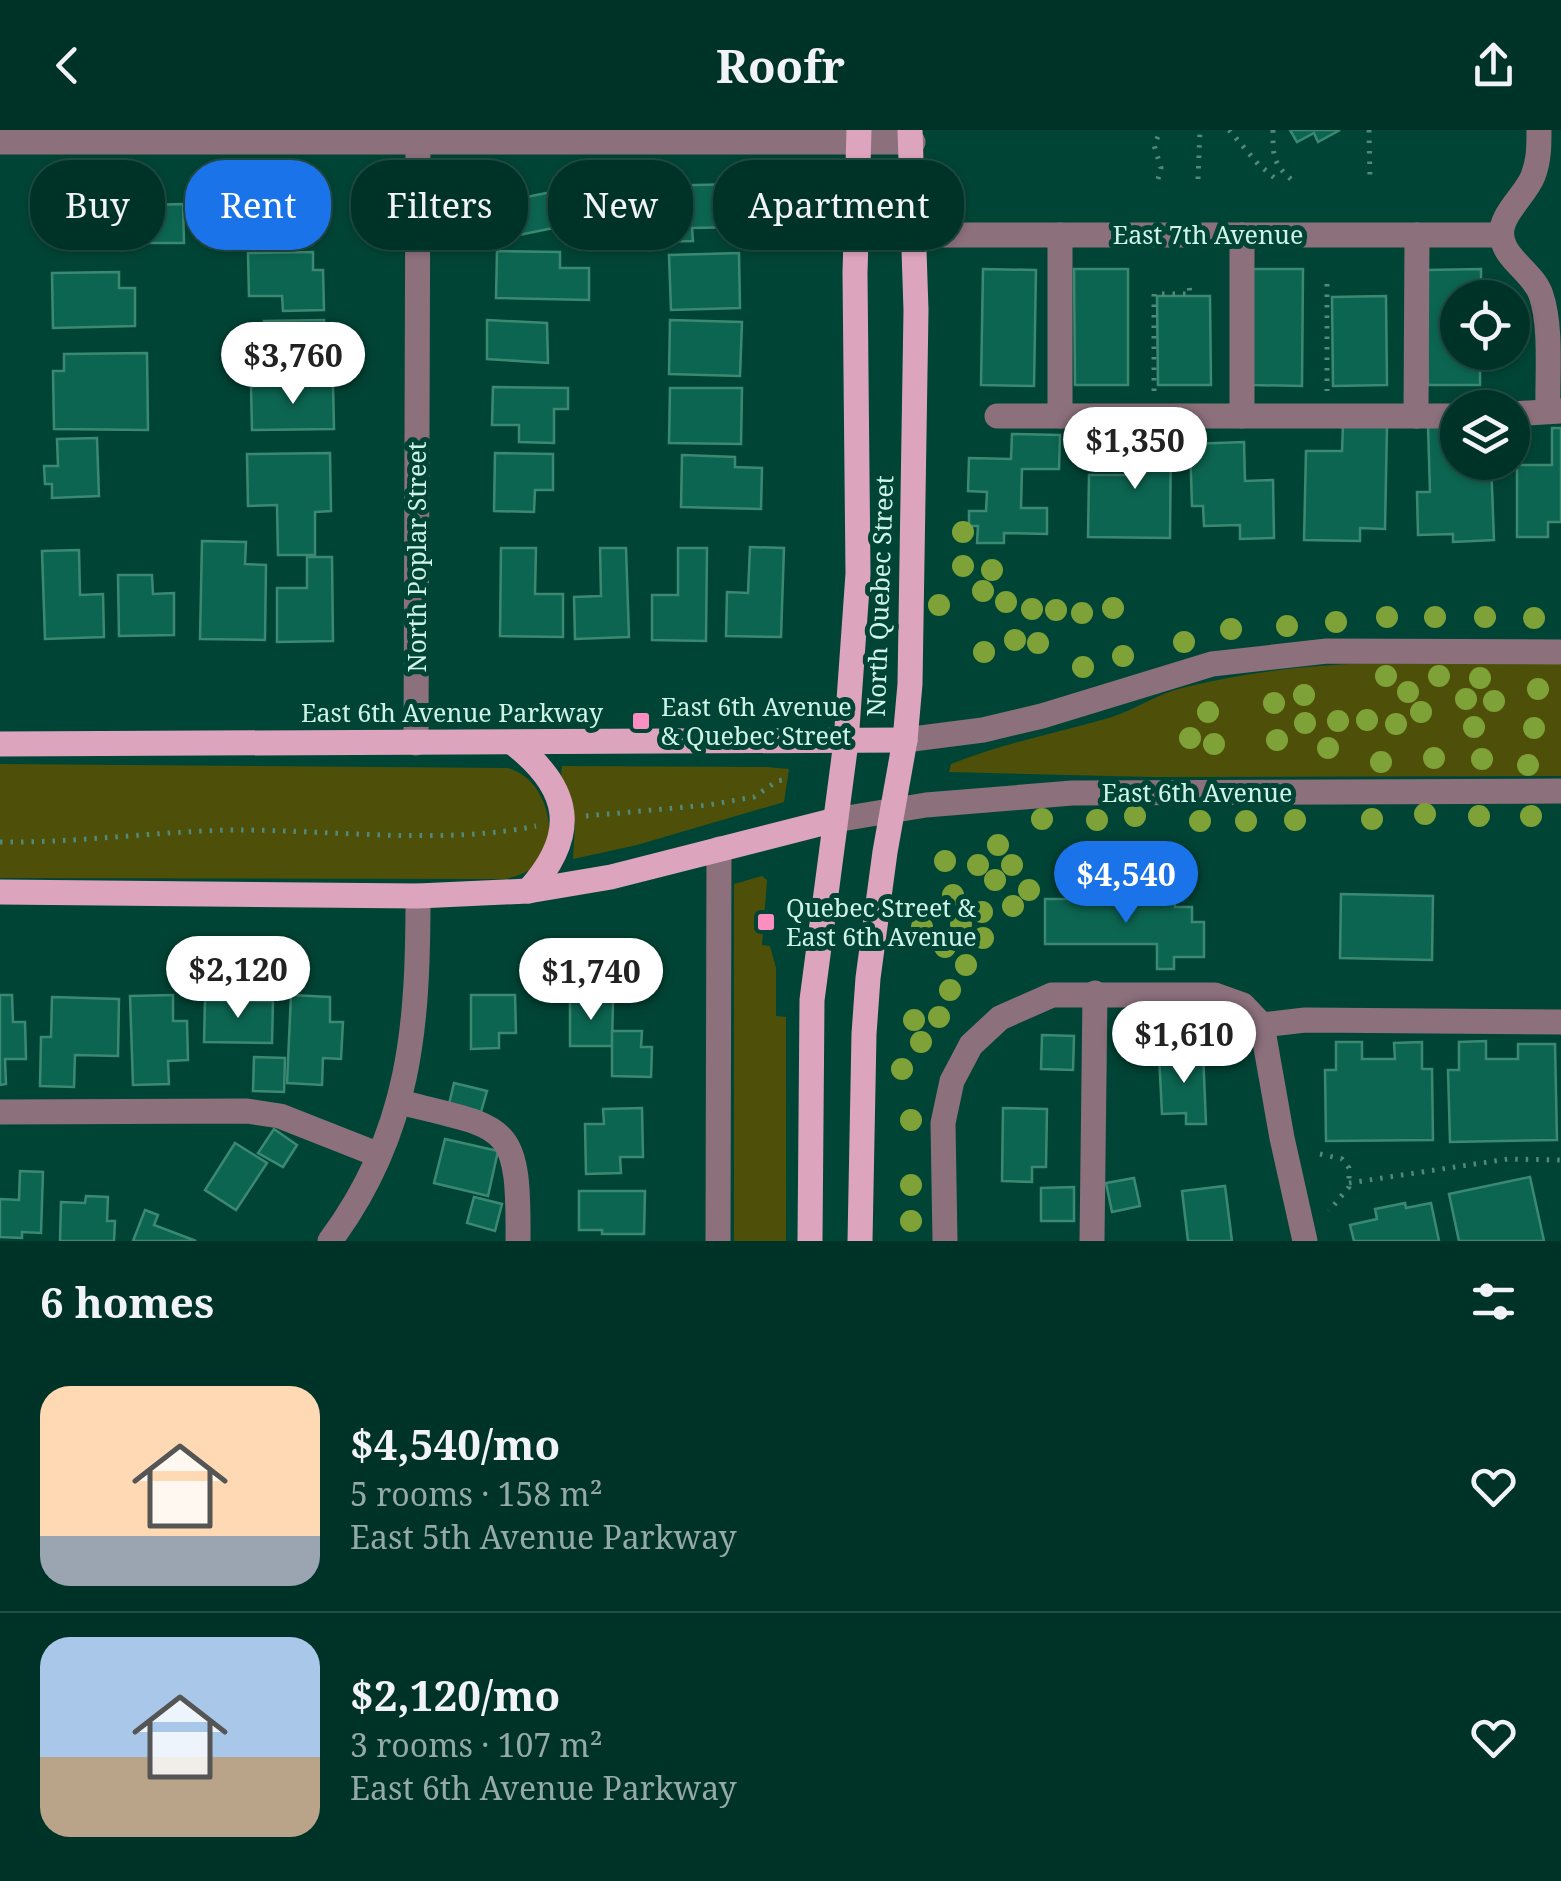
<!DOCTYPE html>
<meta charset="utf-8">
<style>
body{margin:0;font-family:"Noto Serif",serif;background:#0a3b30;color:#f1f3f6;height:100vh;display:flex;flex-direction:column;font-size:38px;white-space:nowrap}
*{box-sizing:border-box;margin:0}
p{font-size:32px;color:#95aaa8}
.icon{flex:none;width:55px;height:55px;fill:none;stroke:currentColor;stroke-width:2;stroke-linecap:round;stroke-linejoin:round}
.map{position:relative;height:1111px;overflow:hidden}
.panel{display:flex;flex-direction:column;background:#003328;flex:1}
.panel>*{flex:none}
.top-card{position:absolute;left:30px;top:30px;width:1000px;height:90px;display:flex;gap:20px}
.controls{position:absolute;left:1440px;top:150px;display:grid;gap:20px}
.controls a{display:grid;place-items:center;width:90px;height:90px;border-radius:50%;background:#003328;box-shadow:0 2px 8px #0004,0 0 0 2px #224e45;font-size:50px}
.price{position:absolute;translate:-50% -85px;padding:0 22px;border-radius:35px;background:#fff;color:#222;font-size:32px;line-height:65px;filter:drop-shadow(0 2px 5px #0008)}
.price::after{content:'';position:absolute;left:50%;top:60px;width:30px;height:22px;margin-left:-15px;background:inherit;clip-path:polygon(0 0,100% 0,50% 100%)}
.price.selected{background:#1a73e8;color:#fff}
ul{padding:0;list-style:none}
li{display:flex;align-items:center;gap:30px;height:250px;padding:0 40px}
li+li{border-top:2px solid #224e45}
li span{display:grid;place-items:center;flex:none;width:280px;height:200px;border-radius:30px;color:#555}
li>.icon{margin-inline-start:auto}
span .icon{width:120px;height:120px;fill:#fffc;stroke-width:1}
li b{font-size:42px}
h2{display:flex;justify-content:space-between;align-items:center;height:120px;padding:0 40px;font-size:42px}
.chip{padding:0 35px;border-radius:40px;background:#003328;box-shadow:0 2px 8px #0004,0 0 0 2px #224e45;font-size:35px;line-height:90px}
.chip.selected{background:#1a73e8;color:#fff}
header{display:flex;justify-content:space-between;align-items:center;height:130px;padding:0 40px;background:#003328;font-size:45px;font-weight:700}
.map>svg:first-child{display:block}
</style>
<header><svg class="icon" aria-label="back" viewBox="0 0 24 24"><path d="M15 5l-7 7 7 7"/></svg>Roofr<svg class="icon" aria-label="share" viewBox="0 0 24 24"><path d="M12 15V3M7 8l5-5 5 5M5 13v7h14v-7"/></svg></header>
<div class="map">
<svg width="1561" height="1111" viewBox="0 0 1561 1111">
<rect width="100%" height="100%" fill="#004435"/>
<!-- green -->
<g fill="#4e5009">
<path d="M1561 532V646L1152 647 949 642 951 634C1003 613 1058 603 1112 587 1136 579 1157 564 1182 558 1306 526 1435 532 1561 532Z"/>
<path d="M0 634 507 638C545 646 564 707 535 736 528 743 516 746 506 749L0 748Z"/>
<polygon points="562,636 767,637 789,639 784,672 637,715 573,729 575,695 561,645"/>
<polygon points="762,746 767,750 762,815 770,816 776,838 776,886 786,887 786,1111 734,1111 734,754"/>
</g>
<!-- building -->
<g fill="#0c6551" stroke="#3c8973" stroke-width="2.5">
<polygon points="1290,0 1340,0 1318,12 1314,3 1297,12"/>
<polygon points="269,54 313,55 312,115 267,114"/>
<polygon points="738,54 739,97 692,98 693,111 653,112 652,56"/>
<polygon points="118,57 118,93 105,94 106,115 64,116 63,58"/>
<polygon points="576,57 583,92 509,107 502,72"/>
<polygon points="183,74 184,113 149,113 148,75"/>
<polygon points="497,121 560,122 560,138 589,138 589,170 496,168"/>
<polygon points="313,122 313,140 323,140 324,180 283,181 282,166 249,166 248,123"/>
<polygon points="739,123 740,178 671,180 669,125"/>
<polygon points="983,139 1036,140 1034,256 981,255"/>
<polygon points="1074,139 1128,139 1128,255 1075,255"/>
<polygon points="1251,139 1303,139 1302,256 1251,255"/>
<polygon points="1481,139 1481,168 1458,168 1458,222 1480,222 1480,255 1428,255 1426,140"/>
<polygon points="119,142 119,158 135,158 135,196 53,198 52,143"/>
<polygon points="1157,166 1210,166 1211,255 1158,255"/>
<polygon points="1386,166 1387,255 1333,256 1332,167"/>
<polygon points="324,190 325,240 282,240 281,229 264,229 264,191"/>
<polygon points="487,190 547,193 548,233 487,229"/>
<polygon points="670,190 742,192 740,246 669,244"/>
<polygon points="147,223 148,300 54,299 53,241 64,241 64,224"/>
<polygon points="333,254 334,299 252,300 251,256"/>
<polygon points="493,257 568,258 568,279 554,279 554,313 519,312 519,295 492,295"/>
<polygon points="670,258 742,258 741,314 669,313"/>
<polygon points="1343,295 1387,296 1385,399 1360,398 1360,411 1304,410 1306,321 1342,321"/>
<polygon points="1458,295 1458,332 1491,332 1494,410 1453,412 1453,404 1418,405 1417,362 1430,362 1428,296"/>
<polygon points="1133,297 1171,298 1170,408 1088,407 1089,345 1132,345"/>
<polygon points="1552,298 1561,298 1561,392 1548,392 1548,407 1517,407 1517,335 1552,335"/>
<polygon points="1012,304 1060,305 1059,339 1022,339 1021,378 1047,378 1047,404 1004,403 1004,413 977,413 978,396 969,396 969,381 986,381 987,362 968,361 969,328 1011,329"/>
<polygon points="97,308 99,366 52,368 52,354 45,354 44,336 58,336 57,309"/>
<polygon points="1244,312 1245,351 1273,350 1274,408 1240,409 1240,395 1204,396 1203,376 1192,376 1190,314"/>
<polygon points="330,323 331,381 315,382 315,425 278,425 277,375 248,376 247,324"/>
<polygon points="495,323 553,324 553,360 535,360 534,382 494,381"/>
<polygon points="682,325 735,327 735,337 762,338 761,379 681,377"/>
<polygon points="202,411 246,412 245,434 266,435 265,510 200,509"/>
<polygon points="750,417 784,418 781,507 726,506 727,462 748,463"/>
<polygon points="501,418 536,418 535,464 563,464 563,507 500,506"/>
<polygon points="600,418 626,418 629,507 575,509 574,467 601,466"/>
<polygon points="678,418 707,418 706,511 652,510 652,465 678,465"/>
<polygon points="79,420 80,465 103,464 104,507 45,509 42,421"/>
<polygon points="307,427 332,427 333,511 277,512 277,458 307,458"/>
<polygon points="118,445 152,445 153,464 174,463 174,505 119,506"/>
<polygon points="1341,764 1433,766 1432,830 1340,828"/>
<polygon points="1045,769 1175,769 1175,777 1192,777 1192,792 1204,792 1204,827 1174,827 1174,839 1157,839 1157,814 1045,814"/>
<polygon points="0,865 12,865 13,892 25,892 26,929 5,929 6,954 0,955"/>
<polygon points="173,865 173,891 187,891 188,930 168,931 169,954 133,955 130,866"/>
<polygon points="291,865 330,867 330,892 343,892 341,929 323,928 322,955 287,953"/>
<polygon points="471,865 515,865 516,903 499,903 499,918 471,919"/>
<polygon points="52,867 119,869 118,926 75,925 74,957 40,956 41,907 51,907"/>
<polygon points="205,870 273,871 272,913 204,912"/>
<polygon points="570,871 613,871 612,916 570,916"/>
<polygon points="612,901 642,901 641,917 652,917 651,947 612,946"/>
<polygon points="1042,905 1074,906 1073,940 1041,939"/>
<polygon points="1486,911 1486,929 1518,929 1518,914 1555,914 1557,1010 1450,1012 1448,940 1459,940 1459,912"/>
<polygon points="1336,912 1362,912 1362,929 1395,929 1394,913 1422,912 1422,939 1432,939 1433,1010 1326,1011 1325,940 1336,940"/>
<polygon points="1203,922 1206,994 1186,994 1186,983 1162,984 1159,925"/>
<polygon points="254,927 285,928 284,962 253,961"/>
<polygon points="454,953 487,961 481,982 449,974"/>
<polygon points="642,978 643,1027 620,1027 621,1043 586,1044 585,994 604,994 603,979"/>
<polygon points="1003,978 1047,979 1046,1037 1032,1037 1032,1052 1002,1051"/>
<polygon points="274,999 297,1015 283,1037 258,1023"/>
<polygon points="445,1009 498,1021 488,1066 434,1053"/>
<polygon points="235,1013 267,1033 236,1080 205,1060"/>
<polygon points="20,1041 43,1042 41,1103 22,1102 22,1108 0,1107 0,1069 19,1070"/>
<polygon points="1530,1047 1544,1111 1459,1111 1449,1064"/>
<polygon points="1134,1048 1140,1076 1112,1082 1106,1053"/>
<polygon points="1225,1056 1232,1111 1188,1111 1182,1061"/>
<polygon points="1074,1057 1074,1091 1041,1091 1041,1058"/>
<polygon points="579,1061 645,1061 644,1104 602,1104 602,1100 579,1100"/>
<polygon points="86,1066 108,1067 107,1091 115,1091 114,1111 60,1111 61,1072 85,1073"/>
<polygon points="474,1067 502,1074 495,1101 467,1093"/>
<polygon points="1405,1073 1406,1078 1431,1073 1439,1111 1354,1111 1350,1095 1377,1089 1375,1079"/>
<polygon points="145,1080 158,1085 154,1095 196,1111 133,1111"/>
</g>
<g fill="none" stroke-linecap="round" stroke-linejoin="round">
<!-- path -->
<g stroke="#51897b" stroke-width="5" stroke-dasharray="2.5 8" stroke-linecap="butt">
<polyline points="1229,0 1258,34 1277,50"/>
<path d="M1273 0C1273 25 1272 33 1292 50"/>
<polyline points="1369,0 1370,51"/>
<polyline points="1158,49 1161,38 1154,15 1161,0"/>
<polyline points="1198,49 1200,0"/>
<polyline points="1327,154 1327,261"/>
<polyline points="1154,261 1154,164 1190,164 1189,155"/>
<polyline points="586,686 708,675 754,667 777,651 788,649"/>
<path d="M0 712C79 713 158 701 237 700 332 700 444 715 536 696"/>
<polyline points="1320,1024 1342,1029 1349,1038 1349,1057 1329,1081"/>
<polyline points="1349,1053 1508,1029 1561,1030"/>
</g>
<!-- minor -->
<g stroke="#8c707b" stroke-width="25">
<path d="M1539 0C1539 16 1539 31 1533 46 1526 65 1498 86 1502 107 1505 130 1534 143 1541 165 1552 197 1547 247 1548 281"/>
<polyline points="0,12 913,12"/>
<polyline points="915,105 1501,105"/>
<polyline points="1060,105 1060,286"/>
<polyline points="1242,105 1242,286"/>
<polyline points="1512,284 1561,281"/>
<polyline points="997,286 1458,286"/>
<polyline points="1416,286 1417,105"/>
<polyline points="905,610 983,600 1042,586 1212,534 1327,521 1561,522"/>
<polyline points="416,613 418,0"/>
<polyline points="835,690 926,675 1072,663 1561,661"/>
<polyline points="1262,895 1305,890 1561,892"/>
<polyline points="1262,895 1282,1008 1305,1111"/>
<path d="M399 972C509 999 519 991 518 1111"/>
<polyline points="0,982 247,981 280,986 379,1025"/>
<path d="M330 1111C411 1002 418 896 418 766"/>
<polyline points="718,1111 719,719"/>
<polyline points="945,1111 943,993 952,951 971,915 1000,888 1052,865 1215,865 1243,875 1262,895"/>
<polyline points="1092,1111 1095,863"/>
</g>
<!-- major -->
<g stroke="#dda5bd" stroke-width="25">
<path d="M513 613C571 658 580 704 528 761"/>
<polyline points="0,614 905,610"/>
<polyline points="0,762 418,766 528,761 611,747 835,690"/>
<polyline points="810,1111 812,870 846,612 858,444 855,143 859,0"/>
<polyline points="860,1111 864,904 868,848 885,722 905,610 910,554 916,180 910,0"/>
</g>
</g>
<!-- trees -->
<g fill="#7ea237">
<circle cx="963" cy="402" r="11"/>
<circle cx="963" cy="436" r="11"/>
<circle cx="992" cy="440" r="11"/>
<circle cx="983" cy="461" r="11"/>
<circle cx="1006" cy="472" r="11"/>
<circle cx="939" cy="475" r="11"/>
<circle cx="1113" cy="478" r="11"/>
<circle cx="1032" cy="479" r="11"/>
<circle cx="1056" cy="480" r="11"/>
<circle cx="1082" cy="483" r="11"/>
<circle cx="1387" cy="487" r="11"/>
<circle cx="1435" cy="487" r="11"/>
<circle cx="1485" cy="487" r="11"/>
<circle cx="1534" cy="488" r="11"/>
<circle cx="1336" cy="492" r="11"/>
<circle cx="1287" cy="496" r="11"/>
<circle cx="1231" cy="499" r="11"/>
<circle cx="1015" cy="510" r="11"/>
<circle cx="1184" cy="512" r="11"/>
<circle cx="1038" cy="513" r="11"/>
<circle cx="984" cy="522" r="11"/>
<circle cx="1123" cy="526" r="11"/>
<circle cx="1083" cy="537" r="11"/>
<circle cx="1386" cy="546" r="11"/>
<circle cx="1439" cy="546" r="11"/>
<circle cx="1480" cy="548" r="11"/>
<circle cx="1538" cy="559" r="11"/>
<circle cx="1408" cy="562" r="11"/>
<circle cx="1304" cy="565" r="11"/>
<circle cx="1466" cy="569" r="11"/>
<circle cx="1494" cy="571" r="11"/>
<circle cx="1274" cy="573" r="11"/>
<circle cx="1208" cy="582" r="11"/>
<circle cx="1421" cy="582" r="11"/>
<circle cx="1367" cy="590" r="11"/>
<circle cx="1338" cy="591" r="11"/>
<circle cx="1305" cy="593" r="11"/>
<circle cx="1396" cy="594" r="11"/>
<circle cx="1474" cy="597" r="11"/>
<circle cx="1534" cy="598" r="11"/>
<circle cx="1190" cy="608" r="11"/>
<circle cx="1277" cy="610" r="11"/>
<circle cx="1214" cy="614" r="11"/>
<circle cx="1328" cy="618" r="11"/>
<circle cx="1434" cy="628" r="11"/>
<circle cx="1482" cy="629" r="11"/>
<circle cx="1381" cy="632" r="11"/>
<circle cx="1528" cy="635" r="11"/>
<circle cx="1425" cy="684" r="11"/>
<circle cx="1135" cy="686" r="11"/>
<circle cx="1479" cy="686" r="11"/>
<circle cx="1531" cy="686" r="11"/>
<circle cx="1042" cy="689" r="11"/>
<circle cx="1372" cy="689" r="11"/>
<circle cx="1097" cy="690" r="11"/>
<circle cx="1295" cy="690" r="11"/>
<circle cx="1200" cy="691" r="11"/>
<circle cx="1246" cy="691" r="11"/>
<circle cx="998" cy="715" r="11"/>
<circle cx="945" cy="731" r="11"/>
<circle cx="978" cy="735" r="11"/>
<circle cx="1012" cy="735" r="11"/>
<circle cx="995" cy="750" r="11"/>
<circle cx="1029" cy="760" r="11"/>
<circle cx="953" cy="765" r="11"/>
<circle cx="1013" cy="776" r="11"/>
<circle cx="982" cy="782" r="11"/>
<circle cx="961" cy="794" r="11"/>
<circle cx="922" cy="797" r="11"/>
<circle cx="983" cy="808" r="11"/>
<circle cx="945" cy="817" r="11"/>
<circle cx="966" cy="835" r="11"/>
<circle cx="950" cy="860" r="11"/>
<circle cx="939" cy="887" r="11"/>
<circle cx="914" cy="890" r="11"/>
<circle cx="921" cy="912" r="11"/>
<circle cx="902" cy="939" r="11"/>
<circle cx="911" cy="990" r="11"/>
<circle cx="911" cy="1055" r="11"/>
<circle cx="911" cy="1091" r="11"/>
</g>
<!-- markers -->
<g fill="#fc8fc1" stroke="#004435" stroke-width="4">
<rect x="631" y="581" width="20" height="20" rx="5"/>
<rect x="756" y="782" width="20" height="20" rx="5"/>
</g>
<g text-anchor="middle" stroke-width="10" stroke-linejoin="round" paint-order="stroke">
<!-- street labels -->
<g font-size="25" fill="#cff4e7" stroke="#004435">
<text x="1208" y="114">East 7th Avenue</text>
<text transform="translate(417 427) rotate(-90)" y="9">North Poplar Street</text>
<text transform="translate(880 466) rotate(-88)" y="9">North Quebec Street</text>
<text x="452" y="592">East 6th Avenue Parkway</text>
<text x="1197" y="672">East 6th Avenue</text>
</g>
<!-- poi labels -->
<g font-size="25" fill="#cff4e7" stroke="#004435" text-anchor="start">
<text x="661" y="586">East 6th Avenue<tspan x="661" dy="29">&amp; Quebec Street</tspan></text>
<text x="786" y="787">Quebec Street &amp;<tspan x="786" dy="29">East 6th Avenue</tspan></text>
</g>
</g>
</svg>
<div class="controls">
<a><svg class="icon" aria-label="locate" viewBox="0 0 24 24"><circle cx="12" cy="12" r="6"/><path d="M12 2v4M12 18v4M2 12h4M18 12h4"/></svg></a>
<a><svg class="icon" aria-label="layers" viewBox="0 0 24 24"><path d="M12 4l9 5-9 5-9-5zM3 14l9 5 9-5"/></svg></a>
</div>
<b class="price" style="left:293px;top:277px">$3,760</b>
<b class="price" style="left:1135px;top:362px">$1,350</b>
<b class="price selected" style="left:1126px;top:796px">$4,540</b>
<b class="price" style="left:238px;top:891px">$2,120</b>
<b class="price" style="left:591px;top:893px">$1,740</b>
<b class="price" style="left:1184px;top:956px">$1,610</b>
<div class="top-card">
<a class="chip">Buy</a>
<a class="chip selected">Rent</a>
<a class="chip">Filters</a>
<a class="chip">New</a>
<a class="chip">Apartment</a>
</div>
</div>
<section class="panel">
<h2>6 homes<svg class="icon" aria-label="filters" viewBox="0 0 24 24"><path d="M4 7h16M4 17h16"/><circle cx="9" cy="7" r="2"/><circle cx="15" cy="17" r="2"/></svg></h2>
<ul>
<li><span style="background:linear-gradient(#ffd9b3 75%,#9aa5b1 0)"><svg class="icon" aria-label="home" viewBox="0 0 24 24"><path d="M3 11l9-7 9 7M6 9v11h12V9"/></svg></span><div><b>$4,540/mo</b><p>5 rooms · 158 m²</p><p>East 5th Avenue Parkway</p></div><svg class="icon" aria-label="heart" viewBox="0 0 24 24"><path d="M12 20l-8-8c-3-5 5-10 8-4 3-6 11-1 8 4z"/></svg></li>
<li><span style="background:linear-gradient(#a9c7e8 60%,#b9a48a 0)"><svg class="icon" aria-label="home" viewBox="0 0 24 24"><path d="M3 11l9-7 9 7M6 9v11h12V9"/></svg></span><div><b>$2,120/mo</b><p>3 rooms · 107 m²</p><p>East 6th Avenue Parkway</p></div><svg class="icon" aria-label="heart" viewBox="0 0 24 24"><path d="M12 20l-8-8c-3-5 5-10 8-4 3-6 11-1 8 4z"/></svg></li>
</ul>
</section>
